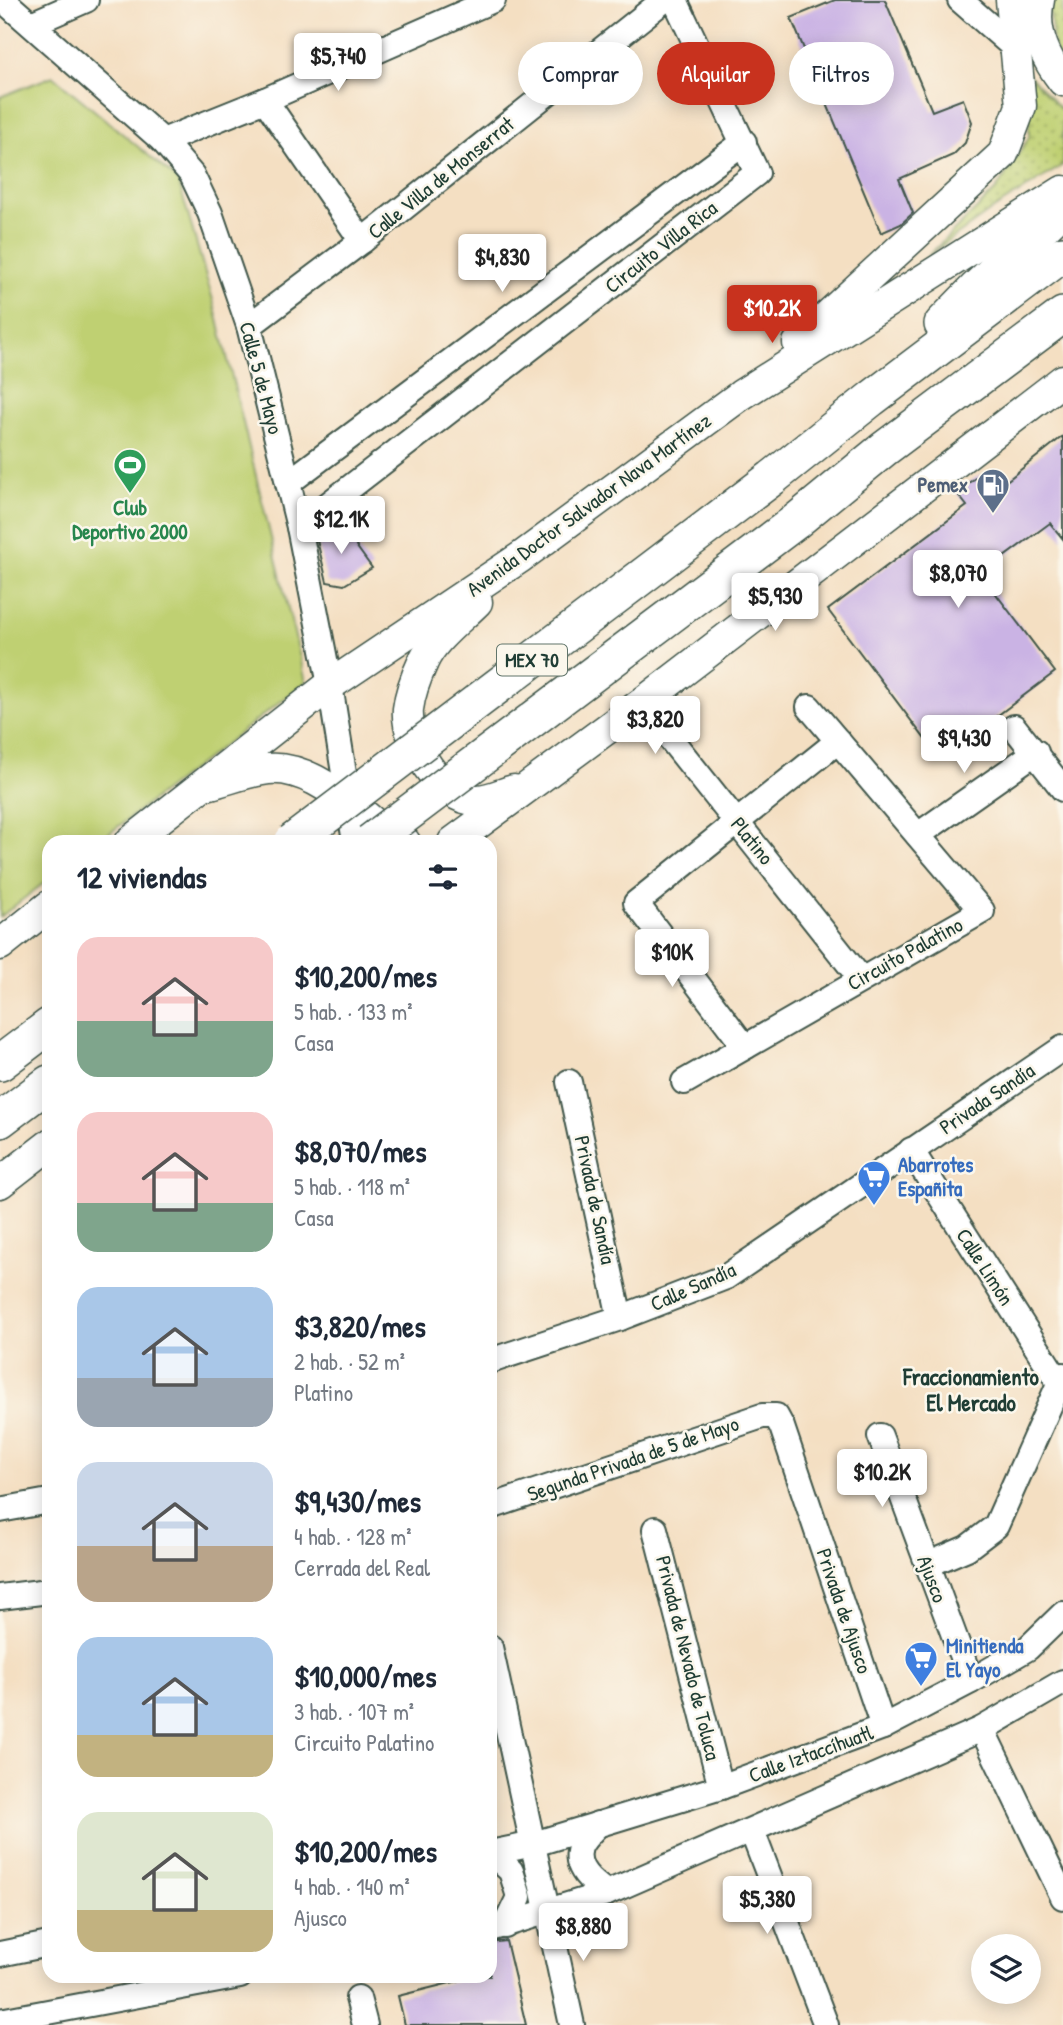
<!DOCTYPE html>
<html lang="es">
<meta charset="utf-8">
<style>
body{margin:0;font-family:"Patrick Hand",sans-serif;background:#f6f6f7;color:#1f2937;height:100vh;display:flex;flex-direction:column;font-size:26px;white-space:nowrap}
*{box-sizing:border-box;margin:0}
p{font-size:23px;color:#747a83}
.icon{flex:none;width:38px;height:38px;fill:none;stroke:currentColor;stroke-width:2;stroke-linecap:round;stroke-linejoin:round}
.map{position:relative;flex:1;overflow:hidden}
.drawer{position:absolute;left:42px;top:835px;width:455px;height:1148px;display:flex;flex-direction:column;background:#fff;border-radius:21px;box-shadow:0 4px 18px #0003}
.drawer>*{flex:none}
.top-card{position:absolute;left:518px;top:42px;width:439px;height:63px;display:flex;gap:14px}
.buttons{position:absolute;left:971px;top:1934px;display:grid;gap:14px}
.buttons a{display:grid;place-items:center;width:70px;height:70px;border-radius:50%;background:#fff;box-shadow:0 4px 18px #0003;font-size:35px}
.price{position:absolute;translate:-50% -60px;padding:0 16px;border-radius:7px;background:#fff;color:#222;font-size:23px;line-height:46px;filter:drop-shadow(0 2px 4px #0008)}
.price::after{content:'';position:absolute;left:50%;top:42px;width:21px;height:16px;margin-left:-10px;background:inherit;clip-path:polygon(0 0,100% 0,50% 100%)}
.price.on{background:#c8321e;color:#fff}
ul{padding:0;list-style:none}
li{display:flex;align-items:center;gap:21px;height:175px;padding:0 35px}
li span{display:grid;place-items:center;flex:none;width:196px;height:140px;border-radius:21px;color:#555}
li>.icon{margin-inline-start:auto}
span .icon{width:84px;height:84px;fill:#fffc;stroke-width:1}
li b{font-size:30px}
h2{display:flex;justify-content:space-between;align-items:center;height:84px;padding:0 35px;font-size:30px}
.chip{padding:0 24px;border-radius:32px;background:#fff;box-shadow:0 4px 18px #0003;font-size:24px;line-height:63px}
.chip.on{background:#c8321e;color:#fff}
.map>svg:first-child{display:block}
</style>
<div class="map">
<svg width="1063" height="2025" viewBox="0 0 1063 2025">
<defs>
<pattern id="grass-dots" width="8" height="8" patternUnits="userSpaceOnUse" patternTransform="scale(1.75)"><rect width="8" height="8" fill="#bfd072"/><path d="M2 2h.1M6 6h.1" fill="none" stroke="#9baa5e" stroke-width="1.8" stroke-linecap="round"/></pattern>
</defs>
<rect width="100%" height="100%" fill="#fbf7ec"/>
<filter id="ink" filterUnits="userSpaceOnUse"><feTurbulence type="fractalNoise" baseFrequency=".0143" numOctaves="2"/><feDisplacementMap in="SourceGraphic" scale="14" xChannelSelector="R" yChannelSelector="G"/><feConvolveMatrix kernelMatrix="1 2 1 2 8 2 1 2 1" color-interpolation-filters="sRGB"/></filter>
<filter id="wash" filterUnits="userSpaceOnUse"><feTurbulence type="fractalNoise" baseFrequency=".00686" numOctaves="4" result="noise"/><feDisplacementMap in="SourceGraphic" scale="28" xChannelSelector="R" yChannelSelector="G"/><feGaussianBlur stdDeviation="1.57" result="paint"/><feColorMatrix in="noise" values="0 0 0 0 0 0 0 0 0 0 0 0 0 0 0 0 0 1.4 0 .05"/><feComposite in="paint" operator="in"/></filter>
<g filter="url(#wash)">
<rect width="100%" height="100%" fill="#f4dfc2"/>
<!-- grass -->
<g fill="url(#grass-dots)" stroke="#6f8653" stroke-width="2">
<polygon points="1049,0 1063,0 1063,61 1054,52"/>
<polygon points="1029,75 1063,111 1063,165 995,208 929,255 996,190 1029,137"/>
</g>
<!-- pitch -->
<polygon fill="#bfd072" stroke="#6f8653" stroke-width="2" points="53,76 178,180 215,307 306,682 98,842 49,842 49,879 0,917 0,97"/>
<g id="blocks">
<!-- building -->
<g fill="#cab3e4">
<polygon points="835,0 885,0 932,111 963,99 972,122 965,143 953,155 899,179 913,213 901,224 881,233 791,18"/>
<polygon points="1063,436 1063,539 1050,523 981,574 1055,672 940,759 828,610 967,506 956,492 981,474 994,491"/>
<polygon points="338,521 372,568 344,585 327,582 316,536"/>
<polygon points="506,1941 526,2025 405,2025 398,1996 458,1981 456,1976 490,1976 490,1943"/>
</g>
</g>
</g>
<g filter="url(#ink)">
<use href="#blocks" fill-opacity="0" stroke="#3f5549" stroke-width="2"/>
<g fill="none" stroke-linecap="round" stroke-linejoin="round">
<defs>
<g id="minor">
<polyline points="3,0 163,141 192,175 210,213 249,326 299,527 330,685 355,842"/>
<polyline points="960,0 1016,49"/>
<polyline points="31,24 86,0"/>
<polyline points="265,100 362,241"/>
<polyline points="163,141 265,100 493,0"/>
<polyline points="249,326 362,241 664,0"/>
<polyline points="288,483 744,142"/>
<polyline points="299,527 757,173 675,0"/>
<polyline points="642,703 861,979"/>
<polyline points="1014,727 1063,789"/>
<polyline points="918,835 1036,752"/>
<polyline points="745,1047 636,903 838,741"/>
<polyline points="569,1082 620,1318"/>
<polyline points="684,1082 982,911 809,707"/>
<polyline points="911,1150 1060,1384"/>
<polyline points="490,1361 620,1318 726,1277 1063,1048"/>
<polyline points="880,1436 971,1681"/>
<polyline points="490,1507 762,1416 776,1416 782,1427 883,1727"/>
<polyline points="0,1510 49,1501"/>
<polyline points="655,1529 721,1787"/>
<polyline points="927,1565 967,1548 996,1526 1063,1375"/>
<polyline points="0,1597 49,1591"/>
<polyline points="490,1647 572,2025"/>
<polyline points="982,1729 1063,1897"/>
<path d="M598 1824C593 1830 583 1839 580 1847 573 1868 593 1883 607 1893"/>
<polyline points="752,1831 826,2025"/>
<polyline points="490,1853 534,1844 721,1787 883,1727 971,1681 1028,1648 1063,1614"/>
<polyline points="491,1853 511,1871 519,1897 505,1926"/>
<polyline points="490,1929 607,1893 982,1729 1063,1682"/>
<polyline points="0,1954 49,1944"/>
<polyline points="358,1998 365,2025"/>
<polyline points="0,2021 240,1976"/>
</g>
<g id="major">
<path d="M1039 0C1032 30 1045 58 1063 81"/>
<polyline points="798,343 1003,154 1021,106 1011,0"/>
<path d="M477 602C459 620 433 639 423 662 416 677 410 693 408 709 405 741 442 802 477 800 489 800 503 793 514 790"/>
<path d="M210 784C229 779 249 771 268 769 301 766 332 789 356 808 372 821 386 835 405 842"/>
<polyline points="130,842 330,685 521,557 741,395 1063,191"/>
<polyline points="453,842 642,703 1063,380"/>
<polyline points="0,945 49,906"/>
<polyline points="0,1183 49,1145"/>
</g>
<g id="highway">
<polyline points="942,324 976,289 1063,207"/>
<polyline points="772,478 871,399 1063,254"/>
<polyline points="795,522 884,449 1063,315"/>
<polyline points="0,1063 49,1026"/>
<polyline points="0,1120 49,1083"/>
</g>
</defs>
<!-- minor casing -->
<use href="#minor" stroke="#3f5549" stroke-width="28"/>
<!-- major casing -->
<use href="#major" stroke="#3f5549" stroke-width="33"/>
<!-- highway casing -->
<use href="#highway" stroke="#3f5549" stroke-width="38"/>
<!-- minor -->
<use href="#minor" stroke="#fff" stroke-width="24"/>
<!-- major -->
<use href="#major" stroke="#fff" stroke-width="30"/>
<!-- highway -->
<use href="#highway" stroke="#fff" stroke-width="35"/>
<defs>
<g id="highway-bridge">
<polyline points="292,842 772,478"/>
<polyline points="370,842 795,522"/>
</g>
</defs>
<!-- highway-bridge casing -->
<use href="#highway-bridge" stroke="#3f5549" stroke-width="38" stroke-linecap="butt"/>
<!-- highway-bridge -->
<use href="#highway-bridge" stroke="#fff" stroke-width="35"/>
</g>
</g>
<!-- icons -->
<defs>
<symbol id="stadium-pin" viewBox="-11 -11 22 30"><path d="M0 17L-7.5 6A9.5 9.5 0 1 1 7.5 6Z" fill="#2e9e5b" stroke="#fbf7ec"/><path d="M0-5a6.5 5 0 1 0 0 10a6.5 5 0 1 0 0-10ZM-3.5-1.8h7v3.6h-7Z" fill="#fff"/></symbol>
<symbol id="fuel-pin" viewBox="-11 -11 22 30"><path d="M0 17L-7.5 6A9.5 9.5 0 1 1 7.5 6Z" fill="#5c6f8a" stroke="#fbf7ec"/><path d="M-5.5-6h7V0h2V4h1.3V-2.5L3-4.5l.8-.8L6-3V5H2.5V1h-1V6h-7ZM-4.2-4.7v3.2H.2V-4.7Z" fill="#fff"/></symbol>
<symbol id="supermarket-pin" viewBox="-11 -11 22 30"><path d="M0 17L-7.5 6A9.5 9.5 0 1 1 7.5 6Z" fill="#3f7fe0" stroke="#fbf7ec"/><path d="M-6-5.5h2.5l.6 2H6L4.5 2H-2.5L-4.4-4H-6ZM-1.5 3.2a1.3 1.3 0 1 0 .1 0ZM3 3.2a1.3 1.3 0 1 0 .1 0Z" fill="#fff"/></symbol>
</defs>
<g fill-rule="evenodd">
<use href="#stadium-pin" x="111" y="446" width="38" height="52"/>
<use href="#fuel-pin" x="974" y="466" width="38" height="52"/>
<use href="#supermarket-pin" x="855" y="1158" width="38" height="52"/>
<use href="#supermarket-pin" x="902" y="1639" width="38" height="52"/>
</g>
<g text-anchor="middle" stroke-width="5" stroke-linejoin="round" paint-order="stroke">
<!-- shield labels -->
<rect fill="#fbf7ec" stroke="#61756b" stroke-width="2" x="497" y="644.5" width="70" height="31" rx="5"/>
<g font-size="19" font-weight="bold" fill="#1f3d34">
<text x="532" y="667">MEX 70</text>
</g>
<!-- street labels -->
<g font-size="21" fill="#1f3d34" stroke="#fbf7ec">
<text transform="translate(441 178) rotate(-39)" y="7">Calle Villa de Monserrat</text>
<text transform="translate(661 247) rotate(-38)" y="7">Circuito Villa Rica</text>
<text transform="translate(261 378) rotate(75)" y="7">Calle 5 de Mayo</text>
<text transform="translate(589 505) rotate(-36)" y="7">Avenida Doctor Salvador Nava Martínez</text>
<text transform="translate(752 841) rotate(51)" y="7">Platino</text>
<text transform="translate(905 954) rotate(-29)" y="7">Circuito Palatino</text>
<text transform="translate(987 1099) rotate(-34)" y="7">Privada Sandía</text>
<text transform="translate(595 1200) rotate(78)" y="7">Privada de Sandía</text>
<text transform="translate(985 1267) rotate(57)" y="7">Calle Limón</text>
<text transform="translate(693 1287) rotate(-24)" y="7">Calle Sandía</text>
<text transform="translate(633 1459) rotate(-19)" y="7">Segunda Privada de 5 de Mayo</text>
<text transform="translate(932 1579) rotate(69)" y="7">Ajusco</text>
<text transform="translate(844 1611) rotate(71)" y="7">Privada de Ajusco</text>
<text transform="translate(688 1658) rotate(76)" y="7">Privada de Nevado de Toluca</text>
<text transform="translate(811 1754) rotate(-20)" y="7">Calle Iztaccíhuatl</text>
</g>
<!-- service labels -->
<g font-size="21" font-weight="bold" fill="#4e5e75" stroke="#fbf7ec" text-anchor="end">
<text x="968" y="492">Pemex</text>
</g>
<!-- leisure labels -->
<g font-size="21" font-weight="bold" fill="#27864d" stroke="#fbf7ec">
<text x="130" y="515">Club<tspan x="130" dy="24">Deportivo 2000</tspan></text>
</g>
<!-- shop labels -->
<g font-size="21" font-weight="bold" fill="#366cbe" stroke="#fbf7ec" text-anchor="start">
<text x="898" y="1172">Abarrotes<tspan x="898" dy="24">Españita</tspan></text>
<text x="946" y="1653">Minitienda<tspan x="946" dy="24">El Yayo</tspan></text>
</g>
<!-- neighbourhood labels -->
<g font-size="23" font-weight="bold" fill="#1f3d34" stroke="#fbf7ec">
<text x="971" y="1385">Fraccionamiento<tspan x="971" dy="26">El Mercado</tspan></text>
</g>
</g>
</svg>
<div class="buttons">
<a><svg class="icon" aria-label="layers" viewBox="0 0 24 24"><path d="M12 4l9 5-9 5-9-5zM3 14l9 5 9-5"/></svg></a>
</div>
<b class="price" style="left:338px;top:93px">$5,740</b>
<b class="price" style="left:502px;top:294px">$4,830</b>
<b class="price on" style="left:772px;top:345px">$10.2K</b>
<b class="price" style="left:341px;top:556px">$12.1K</b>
<b class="price" style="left:958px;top:610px">$8,070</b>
<b class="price" style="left:775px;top:633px">$5,930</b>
<b class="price" style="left:655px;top:756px">$3,820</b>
<b class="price" style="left:964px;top:775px">$9,430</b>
<b class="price" style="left:672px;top:989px">$10K</b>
<b class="price" style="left:882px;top:1509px">$10.2K</b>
<b class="price" style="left:767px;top:1936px">$5,380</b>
<b class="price" style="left:583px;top:1963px">$8,880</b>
<div class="top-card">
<a class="chip">Comprar</a>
<a class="chip on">Alquilar</a>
<a class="chip">Filtros</a>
</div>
<section class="drawer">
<h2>12 viviendas<svg class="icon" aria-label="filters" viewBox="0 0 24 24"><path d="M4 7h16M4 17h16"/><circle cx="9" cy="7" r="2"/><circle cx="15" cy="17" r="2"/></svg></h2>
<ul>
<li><span style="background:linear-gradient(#f6c9c9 60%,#7fa58c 0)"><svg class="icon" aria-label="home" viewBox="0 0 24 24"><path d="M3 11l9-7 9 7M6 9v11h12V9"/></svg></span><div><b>$10,200/mes</b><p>5 hab. · 133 m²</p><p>Casa</p></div></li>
<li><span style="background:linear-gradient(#f6c9c9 65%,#7fa58c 0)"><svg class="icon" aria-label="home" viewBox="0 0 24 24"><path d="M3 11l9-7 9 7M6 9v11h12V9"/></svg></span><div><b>$8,070/mes</b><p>5 hab. · 118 m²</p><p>Casa</p></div></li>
<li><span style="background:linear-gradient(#a9c7e8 65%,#9aa5b1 0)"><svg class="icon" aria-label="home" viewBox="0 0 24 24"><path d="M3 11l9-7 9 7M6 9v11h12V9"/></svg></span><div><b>$3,820/mes</b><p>2 hab. · 52 m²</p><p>Platino</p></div></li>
<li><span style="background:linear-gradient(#c9d6e8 60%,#b9a48a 0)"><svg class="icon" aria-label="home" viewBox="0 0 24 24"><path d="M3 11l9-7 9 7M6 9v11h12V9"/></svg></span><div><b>$9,430/mes</b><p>4 hab. · 128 m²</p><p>Cerrada del Real</p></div></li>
<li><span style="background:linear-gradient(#a9c7e8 70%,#c2b280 0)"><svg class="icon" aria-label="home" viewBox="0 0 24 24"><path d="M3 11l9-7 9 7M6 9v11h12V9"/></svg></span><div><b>$10,000/mes</b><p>3 hab. · 107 m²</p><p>Circuito Palatino</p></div></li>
<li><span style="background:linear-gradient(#dfe7d0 70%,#c2b280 0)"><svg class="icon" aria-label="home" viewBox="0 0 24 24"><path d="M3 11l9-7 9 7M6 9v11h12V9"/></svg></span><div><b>$10,200/mes</b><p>4 hab. · 140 m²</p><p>Ajusco</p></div></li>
</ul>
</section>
</div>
